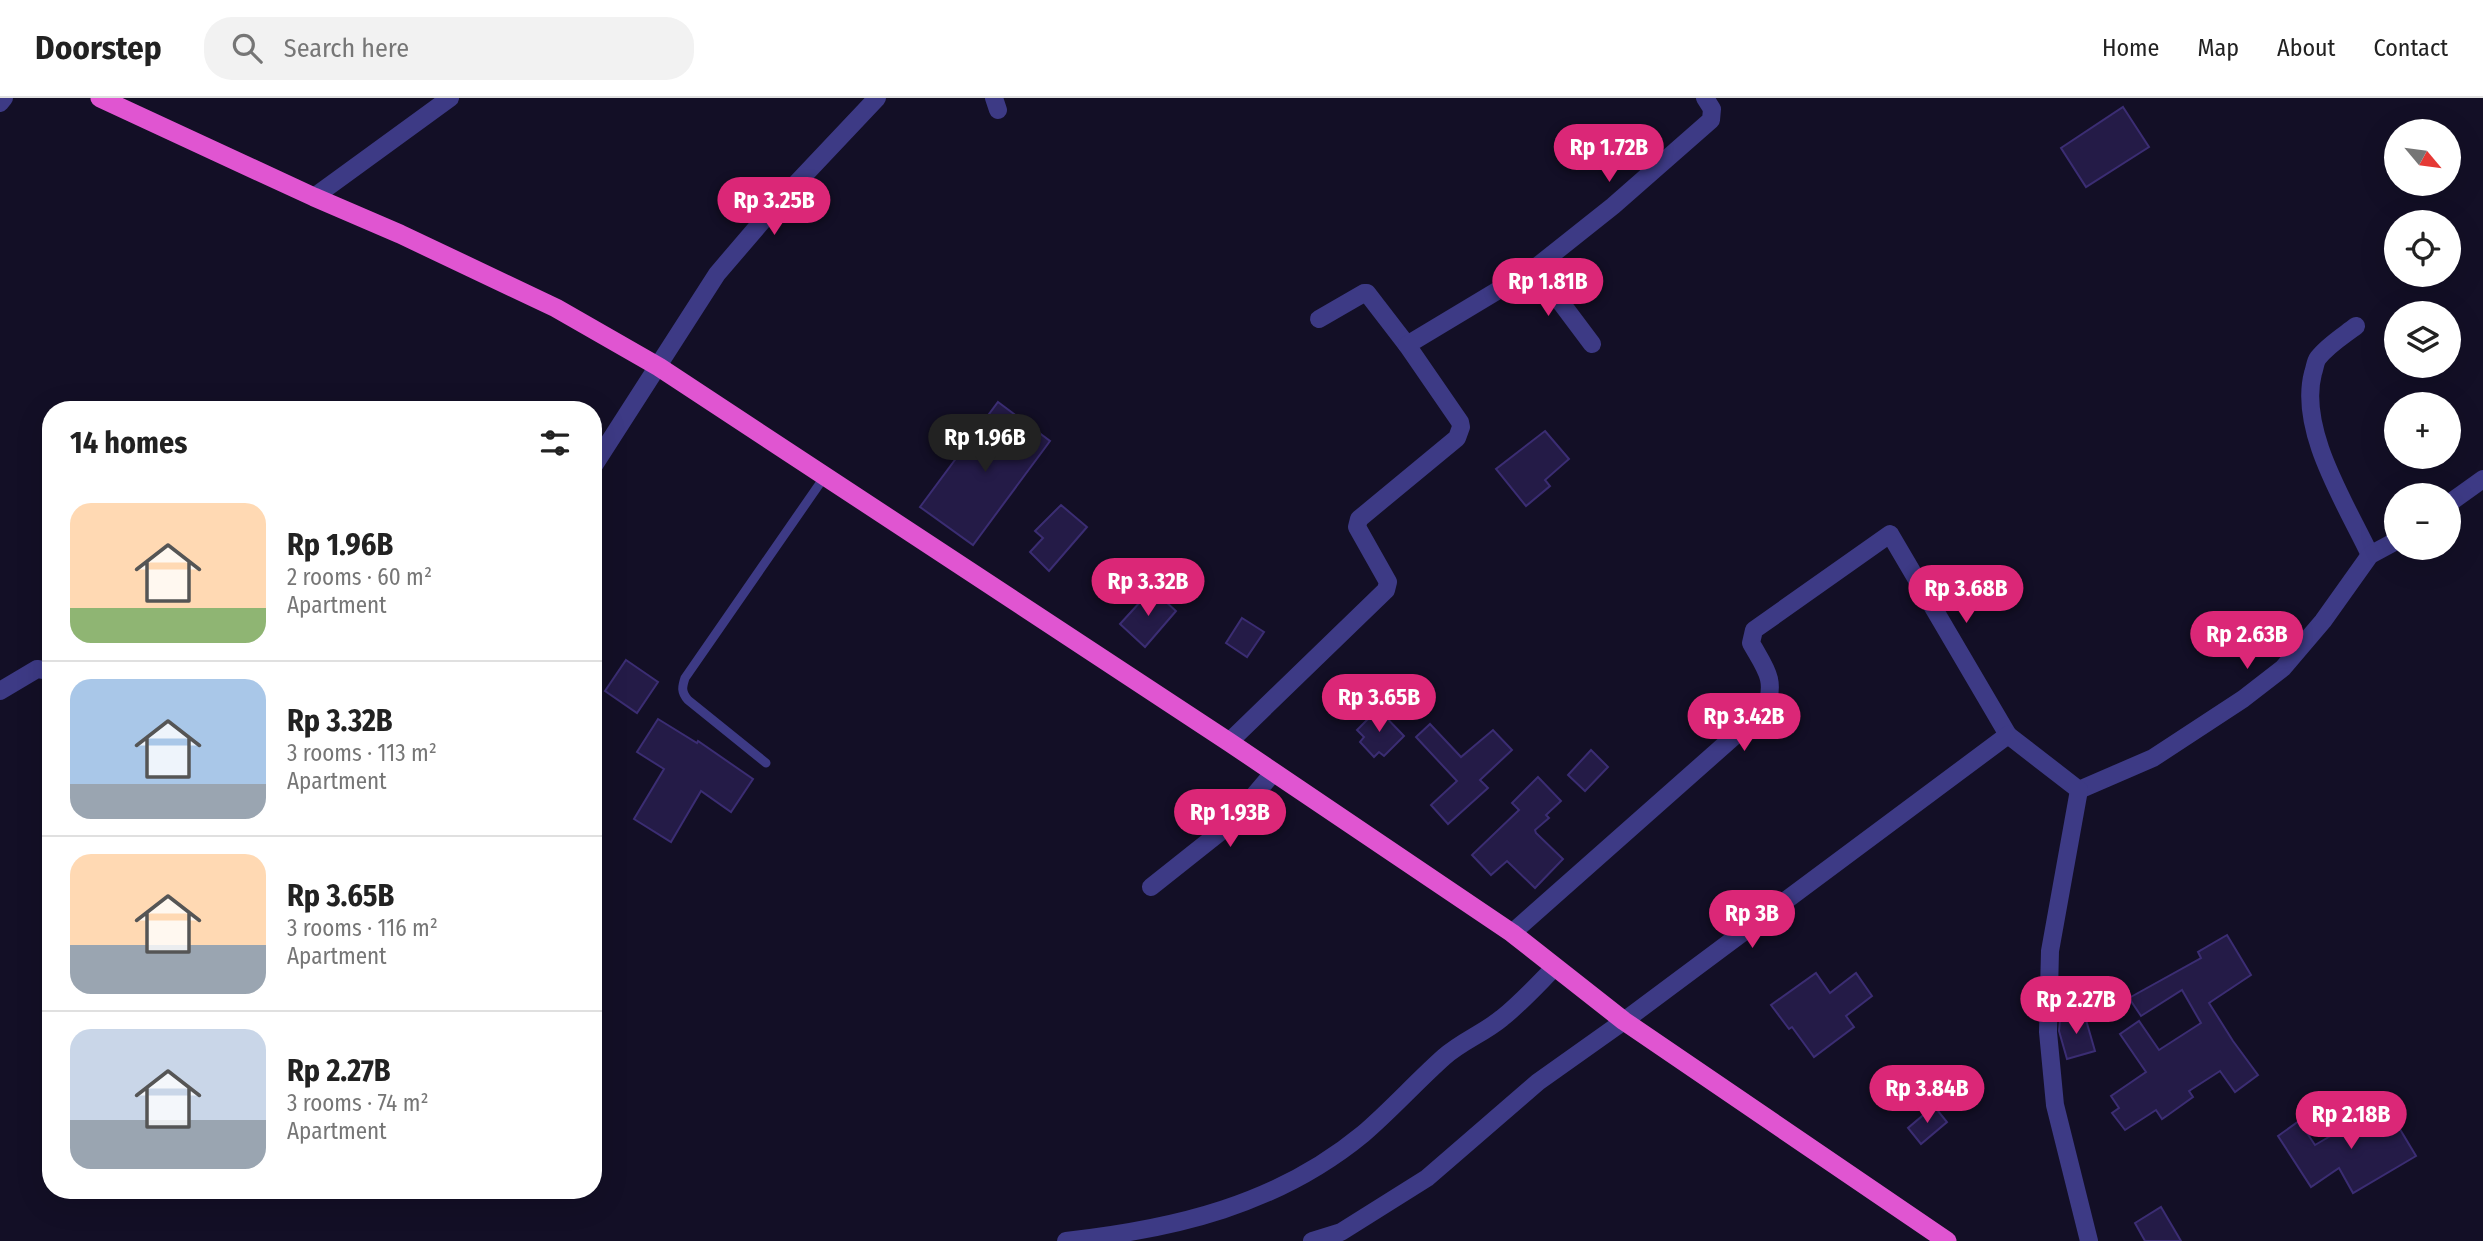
<!DOCTYPE html>
<meta charset="utf-8">
<style>
body{margin:0;font-family:"Fira Sans Condensed",sans-serif;background:#f2f2f2;color:#222;height:100vh;display:flex;flex-direction:column;font-size:26px;white-space:nowrap}
*{box-sizing:border-box;margin:0}
p{font-size:23px;color:#767676}
.icon{flex:none;width:38px;height:38px;fill:none;stroke:currentColor;stroke-width:2;stroke-linecap:round;stroke-linejoin:round}
.map{position:relative;flex:1;overflow:hidden}
.panel{position:absolute;left:42px;top:303px;width:560px;height:798px;display:flex;flex-direction:column;background:#fff;border-radius:28px;box-shadow:0 7px 28px #0002}
.panel>*{flex:none}
.needle{width:46px;rotate:119deg}
.controls{position:absolute;left:2384px;top:21px;display:grid;gap:14px}
.controls a{display:grid;place-items:center;width:77px;height:77px;border-radius:50%;background:#fff;box-shadow:0 7px 28px #0002;font-size:35px}
.price{position:absolute;translate:-50% -60px;padding:0 16px;border-radius:24px;background:#db2777;color:#fff;font-size:23px;line-height:46px;filter:drop-shadow(0 2px 4px #0008)}
.price::after{content:'';position:absolute;left:50%;top:42px;width:21px;height:16px;margin-left:-10px;background:inherit;clip-path:polygon(0 0,100% 0,50% 100%)}
.price.on{background:#222;color:#fff}
ul{padding:0;list-style:none}
li{display:flex;align-items:center;gap:21px;height:175px;padding:0 28px}
li+li{border-top:2px solid #e0e0e0}
li span{display:grid;place-items:center;flex:none;width:196px;height:140px;border-radius:21px;color:#555}
li>.icon{margin-inline-start:auto}
span .icon{width:84px;height:84px;fill:#fffc;stroke-width:1}
li b{font-size:30px}
h2{display:flex;justify-content:space-between;align-items:center;height:84px;padding:0 28px;font-size:30px}
header{display:flex;align-items:center;gap:42px;box-sizing:border-box;height:98px;padding:0 35px;background:#fff;border-bottom:2px solid #e0e0e0}
header strong{font-size:33px}
nav{display:flex;gap:38px;margin-inline-start:auto;font-size:24px}
.search{width:490px;height:63px;background:#f2f2f2;display:flex;align-items:center;gap:18px;box-sizing:border-box;padding:0 24px;border-radius:28px;color:#767676;font-size:26px}
.map>svg:first-child{display:block}
</style>
<header>
<strong>Doorstep</strong>
<div class="search"><svg class="icon" aria-label="search" viewBox="0 0 24 24"><circle cx="10" cy="10" r="6"/><path d="M15 15l6 6"/></svg>Search here</div>
<nav><a>Home</a><a>Map</a><a>About</a><a>Contact</a></nav>
</header>
<div class="map">
<svg width="2483" height="1143" viewBox="0 0 2483 1143">
<rect width="100%" height="100%" fill="#130f26"/>
<!-- building -->
<g fill="#241b47" stroke="#3b2d73" stroke-width="2">
<polygon points="2123,9 2149,49 2086,89 2061,50"/>
<polygon points="998,304 1050,343 973,447 920,409"/>
<polygon points="1545,333 1569,361 1545,382 1550,388 1526,408 1496,371"/>
<polygon points="1061,407 1087,429 1049,473 1030,454 1043,440 1035,433"/>
<polygon points="1152,491 1176,513 1145,549 1120,526"/>
<polygon points="1242,520 1264,534 1247,559 1226,545"/>
<polygon points="626,562 658,584 637,615 605,593"/>
<polygon points="1378,611 1404,638 1384,658 1379,654 1374,659 1360,644 1364,639 1357,632"/>
<polygon points="658,621 697,645 698,643 753,681 731,714 701,693 671,744 634,721 664,671 637,654"/>
<polygon points="1430,626 1461,659 1493,632 1512,652 1480,682 1488,690 1448,726 1431,707 1457,683 1416,639"/>
<polygon points="1591,652 1608,669 1585,693 1568,677"/>
<polygon points="1538,679 1561,703 1546,717 1549,720 1535,732 1536,735 1563,761 1535,790 1507,763 1491,777 1472,757 1519,712 1512,705"/>
<polygon points="2227,837 2251,877 2209,905 2233,943 2258,977 2235,994 2220,973 2189,993 2193,999 2168,1017 2162,1021 2156,1012 2125,1032 2112,1015 2119,1010 2111,998 2146,974 2120,936 2139,923 2159,952 2201,925 2182,892 2141,918 2129,900 2201,860 2198,854"/>
<polygon points="1816,875 1830,895 1856,875 1872,898 1846,918 1854,929 1814,959 1792,929 1789,931 1771,907"/>
<polygon points="2084,915 2095,953 2067,961 2059,933 2060,922"/>
<polygon points="1934,1008 1947,1024 1921,1046 1908,1030"/>
<polygon points="2386,1008 2416,1058 2353,1095 2339,1070 2311,1089 2278,1038 2299,1023 2315,1047 2346,1029 2347,1032"/>
<polygon points="2161,1109 2181,1143 2145,1143 2135,1125"/>
</g>
<g fill="none" stroke-linecap="round" stroke-linejoin="round">
<!-- service -->
<path stroke="#3d3a85" stroke-width="9" d="M766 665 688 602C681 594 682 589 685 580L825 378"/>
<!-- minor -->
<g stroke="#3d3a85" stroke-width="18">
<polyline points="994,0 998,12"/>
<polyline points="0,5 4,0"/>
<polyline points="314,99 450,0"/>
<polyline points="1535,170 1592,246"/>
<polyline points="1319,221 1364,195 1367,195 1407,247"/>
<path d="M2356 228C2343 238 2328 247 2318 260 2315 264 2315 270 2313 275 2298 332 2346 406 2370 457"/>
<polyline points="593,369 717,176 776,107 877,0"/>
<polyline points="2448,406 2483,381"/>
<polyline points="0,593 37,571 51,573"/>
<polyline points="1229,644 1386,492 1388,484 1357,429 1359,421 1457,340 1461,329 1460,324 1407,247 1535,170 1613,108 1711,22 1712,11 1705,0"/>
<polyline points="2079,692 2153,660 2243,601 2283,570 2323,523 2370,457 2396,443"/>
<polyline points="1151,789 1219,735 1240,714 1273,675"/>
<path d="M1512 835 1765 611C1777 582 1765 570 1751 545L1754 532 1890 436 2008 637"/>
<path d="M1066 1143C1174 1131 1277 1107 1363 1036 1391 1012 1416 984 1444 959 1462 943 1484 935 1502 920 1521 905 1538 886 1555 869"/>
<polyline points="1312,1143 1341,1134 1427,1080 1538,984 1624,923 2008,637 2079,692 2050,853 2048,934 2055,1007 2089,1143"/>
</g>
<!-- trunk -->
<polyline stroke="#e055d1" stroke-width="19" points="100,0 314,99 400,136 556,210 659,269 1229,644 1512,835 1624,923 1947,1143"/>
</g>
</svg>
<div class="controls">
<a><svg class="needle" viewBox="-14 -14 28 28"><path d="M0-13l5 13h-10z" fill="#e53935"/><path d="M0 13l5-13h-10z" fill="#767676"/></svg></a>
<a><svg class="icon" aria-label="locate" viewBox="0 0 24 24"><circle cx="12" cy="12" r="6"/><path d="M12 2v4M12 18v4M2 12h4M18 12h4"/></svg></a>
<a><svg class="icon" aria-label="layers" viewBox="0 0 24 24"><path d="M12 4l9 5-9 5-9-5zM3 14l9 5 9-5"/></svg></a>
<a>+</a>
<a>−</a>
</div>
<b class="price" style="left:1609px;top:86px">Rp 1.72B</b>
<b class="price" style="left:774px;top:139px">Rp 3.25B</b>
<b class="price" style="left:1548px;top:220px">Rp 1.81B</b>
<b class="price on" style="left:985px;top:376px">Rp 1.96B</b>
<b class="price" style="left:1148px;top:520px">Rp 3.32B</b>
<b class="price" style="left:1966px;top:527px">Rp 3.68B</b>
<b class="price" style="left:2247px;top:573px">Rp 2.63B</b>
<b class="price" style="left:1379px;top:636px">Rp 3.65B</b>
<b class="price" style="left:1744px;top:655px">Rp 3.42B</b>
<b class="price" style="left:1230px;top:751px">Rp 1.93B</b>
<b class="price" style="left:1752px;top:852px">Rp 3B</b>
<b class="price" style="left:2076px;top:938px">Rp 2.27B</b>
<b class="price" style="left:1927px;top:1027px">Rp 3.84B</b>
<b class="price" style="left:2351px;top:1053px">Rp 2.18B</b>
<section class="panel">
<h2>14 homes<svg class="icon" aria-label="filters" viewBox="0 0 24 24"><path d="M4 7h16M4 17h16"/><circle cx="9" cy="7" r="2"/><circle cx="15" cy="17" r="2"/></svg></h2>
<ul>
<li><span style="background:linear-gradient(#ffd9b3 75%,#8fb573 0)"><svg class="icon" aria-label="home" viewBox="0 0 24 24"><path d="M3 11l9-7 9 7M6 9v11h12V9"/></svg></span><div><b>Rp 1.96B</b><p>2 rooms · 60 m²</p><p>Apartment</p></div></li>
<li><span style="background:linear-gradient(#a9c7e8 75%,#9aa5b1 0)"><svg class="icon" aria-label="home" viewBox="0 0 24 24"><path d="M3 11l9-7 9 7M6 9v11h12V9"/></svg></span><div><b>Rp 3.32B</b><p>3 rooms · 113 m²</p><p>Apartment</p></div></li>
<li><span style="background:linear-gradient(#ffd9b3 65%,#9aa5b1 0)"><svg class="icon" aria-label="home" viewBox="0 0 24 24"><path d="M3 11l9-7 9 7M6 9v11h12V9"/></svg></span><div><b>Rp 3.65B</b><p>3 rooms · 116 m²</p><p>Apartment</p></div></li>
<li><span style="background:linear-gradient(#c9d6e8 65%,#9aa5b1 0)"><svg class="icon" aria-label="home" viewBox="0 0 24 24"><path d="M3 11l9-7 9 7M6 9v11h12V9"/></svg></span><div><b>Rp 2.27B</b><p>3 rooms · 74 m²</p><p>Apartment</p></div></li>
</ul>
</section>
</div>
